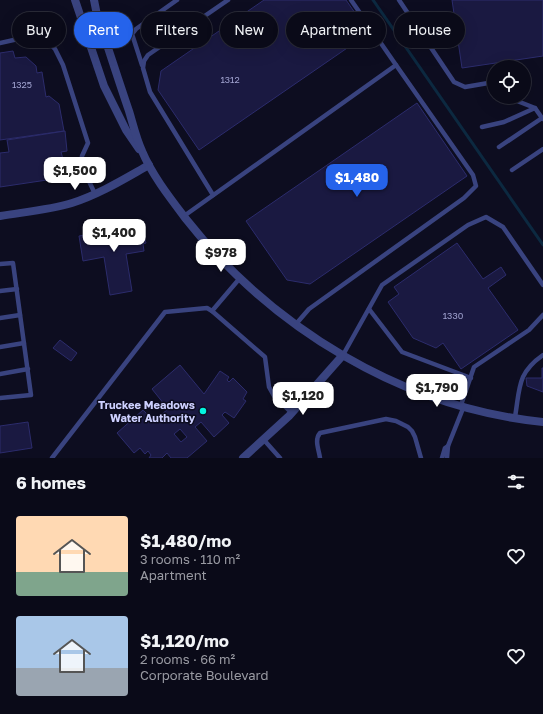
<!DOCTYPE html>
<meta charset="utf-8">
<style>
body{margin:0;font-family:"Golos Text",sans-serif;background:#181825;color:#f1f3f6;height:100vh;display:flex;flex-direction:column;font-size:15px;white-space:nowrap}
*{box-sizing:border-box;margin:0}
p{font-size:13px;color:#999aa2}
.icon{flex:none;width:22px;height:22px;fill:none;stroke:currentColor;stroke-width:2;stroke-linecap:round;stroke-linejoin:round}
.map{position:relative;height:458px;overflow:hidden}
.side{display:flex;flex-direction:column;background:#0a0a18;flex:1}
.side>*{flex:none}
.banner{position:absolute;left:12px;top:12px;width:519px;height:36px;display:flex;gap:8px}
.fabs{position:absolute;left:487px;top:60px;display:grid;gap:8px}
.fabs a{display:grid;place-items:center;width:44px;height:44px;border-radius:50%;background:#0a0a18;box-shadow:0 4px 16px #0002,0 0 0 1px #2a2b37;font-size:20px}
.price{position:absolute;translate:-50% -34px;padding:0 9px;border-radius:8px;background:#fff;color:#222;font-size:13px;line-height:26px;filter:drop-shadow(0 1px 2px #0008)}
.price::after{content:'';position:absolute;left:50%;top:24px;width:12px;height:9px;margin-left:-6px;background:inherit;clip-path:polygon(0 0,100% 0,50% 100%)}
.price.current{background:#2563eb;color:#fff}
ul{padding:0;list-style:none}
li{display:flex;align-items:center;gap:12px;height:100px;padding:0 16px}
li span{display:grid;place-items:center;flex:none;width:112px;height:80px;border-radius:4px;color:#555}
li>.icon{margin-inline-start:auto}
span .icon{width:48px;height:48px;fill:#fffc;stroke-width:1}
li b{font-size:17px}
h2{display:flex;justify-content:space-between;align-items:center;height:48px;padding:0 16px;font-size:17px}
.pill{padding:0 14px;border-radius:18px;background:#0a0a18;box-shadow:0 4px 16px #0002,0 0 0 1px #2a2b37;font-size:14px;line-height:36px}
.pill.current{background:#2563eb;color:#fff}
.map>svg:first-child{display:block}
</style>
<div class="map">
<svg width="543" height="458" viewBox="0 0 543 458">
<rect width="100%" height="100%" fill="#0d0d20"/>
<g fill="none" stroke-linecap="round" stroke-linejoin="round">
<!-- stream -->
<polyline stroke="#0c2940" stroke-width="3" points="373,0 543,245"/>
</g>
<!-- building -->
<g fill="#1a1941" stroke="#2c2c6c" fill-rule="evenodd">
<polygon points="264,0 346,0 369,33 199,150 158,90 161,71"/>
<polygon points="452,0 543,0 543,56 462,68"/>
<polygon points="13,51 15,58 26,57 36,66 37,73 42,72 46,97 49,96 59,104 64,131 0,140 0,53"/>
<polygon points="417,103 467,176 310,284 287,280 246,221"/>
<polygon points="65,131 67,151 61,152 63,159 56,170 45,173 47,180 0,187 0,153 9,152 7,140"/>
<polygon points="125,225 138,225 141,227 146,243 143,244 144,251 126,254 132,291 110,295 104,257 83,261 79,236 118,229 118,226"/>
<polygon points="457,243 483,279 501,267 506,275 488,288 518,330 461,369 443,343 436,348 413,338 388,302 399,294 394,287"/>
<polygon points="60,340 77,353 71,361 53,348"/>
<path d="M180 365 204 394 220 371 229 377 227 380 229 382 233 378 247 392 243 399 246 401 234 418 225 412 222 415 229 423 214 437 201 422 195 427 207 441 187 458H171L167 453 162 458H149L151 455 148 451 145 454 140 448 134 453 117 433 143 410 154 421 168 409 152 389ZM180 429 187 437 181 442 174 434Z"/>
<polygon points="542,368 543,368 543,392 527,386 526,378 542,378"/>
<polygon points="28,422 32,448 0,453 0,426"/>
</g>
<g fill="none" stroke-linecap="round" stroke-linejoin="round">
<!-- service -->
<g stroke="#39437f" stroke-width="4.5">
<polyline points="399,0 454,82 465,87 494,82"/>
<polyline points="0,43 36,35 45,39 55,49 63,65 88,143 82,156 81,164 95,194"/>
<polyline points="142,65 132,34 136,29 177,0"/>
<polyline points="507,97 535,108"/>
<polyline points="482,127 504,122 535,108 542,118"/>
<polyline points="499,147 542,118 543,119"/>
<polyline points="512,170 543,149"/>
<polyline points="213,195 150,92 143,68 144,61 148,55 228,0"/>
<polyline points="184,216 396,65 351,0"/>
<polyline points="0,264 13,263 31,395 0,398"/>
<polyline points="240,278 212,311 265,357 269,387 274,396 292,413"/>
<polyline points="0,291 17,289"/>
<polyline points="369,309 402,352 471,378"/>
<polyline points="0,318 20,315"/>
<polyline points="296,324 309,309 464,198 476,186 473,175 396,65"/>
<polyline points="0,347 24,343"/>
<polyline points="343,355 382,285 468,225 486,217 503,227 543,285"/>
<polyline points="0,374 28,369"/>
<polyline points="461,405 474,367 529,330 543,315"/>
<path d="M515 417C520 388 517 373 543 355"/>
<polyline points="264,440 280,458"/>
<polyline points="448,446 464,406"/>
<polyline points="52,458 165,312 207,308 212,311"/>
<path d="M320 458C319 450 314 440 320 433L386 419 396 421 408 427 412 431 415 437 421 458"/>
<polyline points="442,458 445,448 448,446 447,458"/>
</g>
<!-- minor -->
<path stroke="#39437f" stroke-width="8" d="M0 216C24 212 49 210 72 203 100 194 124 179 149 165"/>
<!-- tertiary -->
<g stroke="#39437f" stroke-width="8">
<polyline points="75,0 104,86 126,130 139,149"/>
<path d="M94 0 97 15C108 47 118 79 129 111 133 124 136 138 142 151 152 175 170 198 186 219 272 328 403 408 543 422"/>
<polyline points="243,458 289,416 343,355"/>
</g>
</g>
<!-- markers -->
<circle fill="#03f4df" stroke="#0d0d20" stroke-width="1.5" cx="203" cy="411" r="4"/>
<g text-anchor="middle" stroke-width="3" stroke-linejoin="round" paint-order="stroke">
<!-- number labels -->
<g font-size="9" fill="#a0a2cf">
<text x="230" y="83">1312</text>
<text x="22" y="88">1325</text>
<text x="453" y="319">1330</text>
</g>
<!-- poi labels -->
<g font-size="11" font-weight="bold" fill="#cdd0fe" stroke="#0d0d20" text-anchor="end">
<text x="195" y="409">Truckee Meadows<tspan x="195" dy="13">Water Authority</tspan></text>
</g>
</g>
</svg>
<div class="fabs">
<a><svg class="icon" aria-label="locate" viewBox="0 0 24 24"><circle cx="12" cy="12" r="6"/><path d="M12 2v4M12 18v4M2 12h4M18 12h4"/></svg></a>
</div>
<b class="price" style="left:75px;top:191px">$1,500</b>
<b class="price current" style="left:357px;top:198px">$1,480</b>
<b class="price" style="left:114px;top:253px">$1,400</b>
<b class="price" style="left:221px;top:273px">$978</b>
<b class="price" style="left:437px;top:408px">$1,790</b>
<b class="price" style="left:303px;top:416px">$1,120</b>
<div class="banner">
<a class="pill">Buy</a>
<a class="pill current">Rent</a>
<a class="pill">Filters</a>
<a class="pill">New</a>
<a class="pill">Apartment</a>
<a class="pill">House</a>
</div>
</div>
<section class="side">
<h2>6 homes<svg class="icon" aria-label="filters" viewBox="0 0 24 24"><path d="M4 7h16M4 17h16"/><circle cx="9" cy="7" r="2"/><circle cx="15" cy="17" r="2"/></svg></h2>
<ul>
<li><span style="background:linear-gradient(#ffd9b3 70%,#7fa58c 0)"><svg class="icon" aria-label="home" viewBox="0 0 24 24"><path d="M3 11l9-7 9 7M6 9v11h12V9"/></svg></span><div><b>$1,480/mo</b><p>3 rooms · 110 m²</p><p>Apartment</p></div><svg class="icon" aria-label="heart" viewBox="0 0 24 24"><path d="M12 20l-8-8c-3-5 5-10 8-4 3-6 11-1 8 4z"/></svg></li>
<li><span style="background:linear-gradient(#a9c7e8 65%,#9aa5b1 0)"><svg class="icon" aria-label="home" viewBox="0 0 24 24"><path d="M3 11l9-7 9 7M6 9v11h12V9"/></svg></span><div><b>$1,120/mo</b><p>2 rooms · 66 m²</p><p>Corporate Boulevard</p></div><svg class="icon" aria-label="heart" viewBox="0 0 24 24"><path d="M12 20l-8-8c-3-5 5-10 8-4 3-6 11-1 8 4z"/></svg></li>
</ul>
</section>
